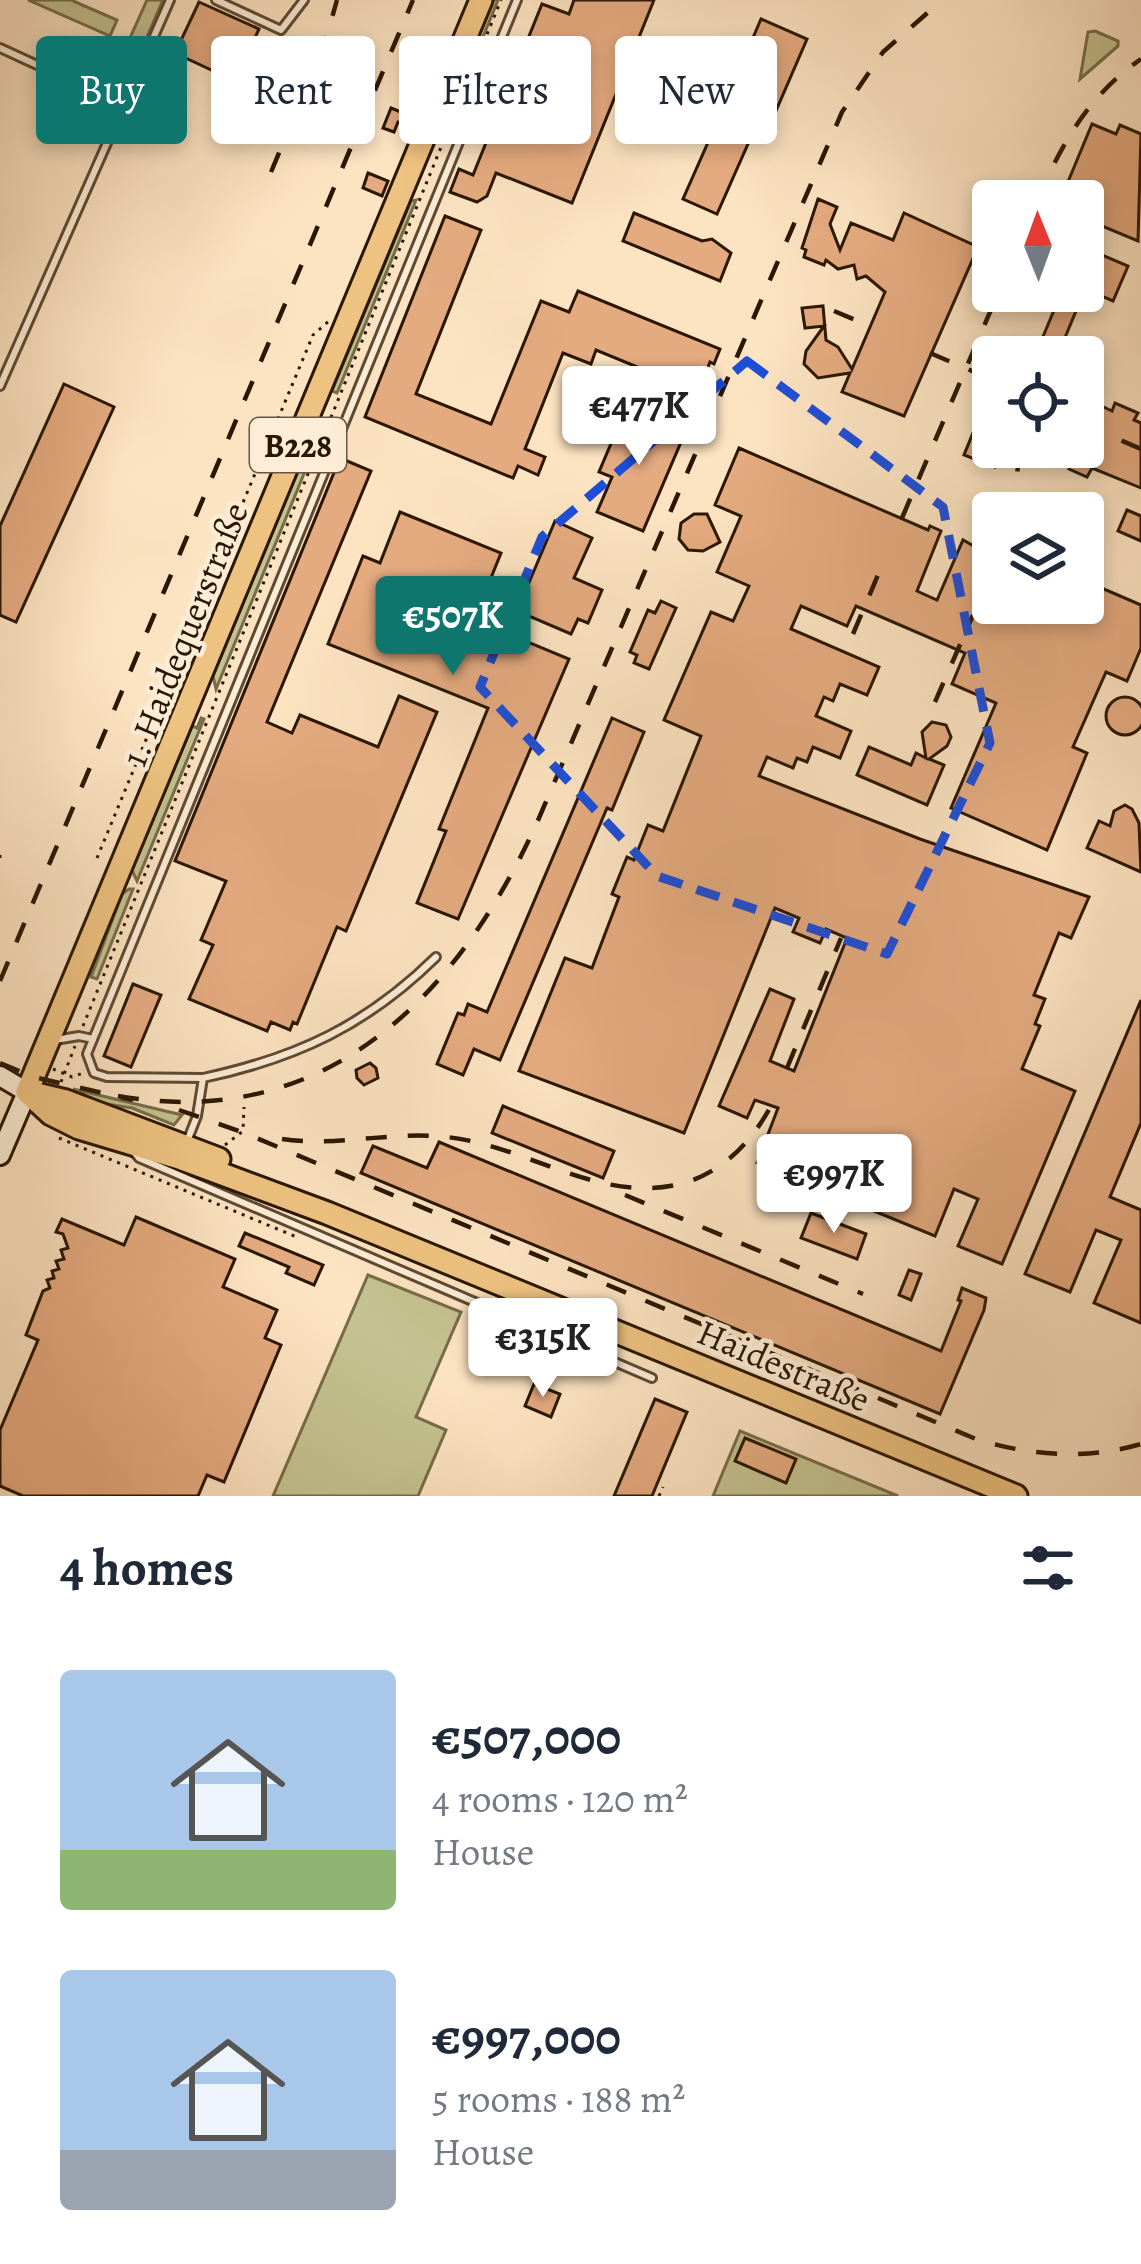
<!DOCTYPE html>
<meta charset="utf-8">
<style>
body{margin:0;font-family:Alegreya,serif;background:#f2f2f3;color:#1f2937;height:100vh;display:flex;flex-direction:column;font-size:45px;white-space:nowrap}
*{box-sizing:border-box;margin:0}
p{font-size:39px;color:#747a83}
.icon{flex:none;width:66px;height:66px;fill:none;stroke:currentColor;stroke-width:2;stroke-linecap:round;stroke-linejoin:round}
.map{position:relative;height:1496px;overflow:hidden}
.drawer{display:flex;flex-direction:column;background:#fff;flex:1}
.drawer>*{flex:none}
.hud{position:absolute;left:36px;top:36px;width:1071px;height:108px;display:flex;gap:24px}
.needle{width:78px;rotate:359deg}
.tools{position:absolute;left:972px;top:180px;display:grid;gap:24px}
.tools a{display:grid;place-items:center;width:132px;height:132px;border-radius:12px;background:#fff;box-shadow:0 6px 18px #0003;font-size:60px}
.price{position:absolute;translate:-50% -102px;padding:0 27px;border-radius:12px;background:#fff;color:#222;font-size:39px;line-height:78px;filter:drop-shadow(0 3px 6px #0008)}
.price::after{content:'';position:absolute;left:50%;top:72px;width:36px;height:27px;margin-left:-18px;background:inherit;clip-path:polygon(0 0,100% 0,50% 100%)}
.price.active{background:#0f766e;color:#fff}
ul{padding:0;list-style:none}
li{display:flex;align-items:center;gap:36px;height:300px;padding:0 60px}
li span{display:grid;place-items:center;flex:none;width:336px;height:240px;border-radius:12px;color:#555}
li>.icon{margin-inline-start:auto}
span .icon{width:144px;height:144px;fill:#fffc;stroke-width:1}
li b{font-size:51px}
h2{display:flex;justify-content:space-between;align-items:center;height:144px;padding:0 60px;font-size:51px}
.chip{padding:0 42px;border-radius:12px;background:#fff;box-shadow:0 6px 18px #0003;font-size:42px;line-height:108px}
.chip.active{background:#0f766e;color:#fff}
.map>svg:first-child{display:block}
</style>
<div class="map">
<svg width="1141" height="1496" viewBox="0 0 1141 1496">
<rect width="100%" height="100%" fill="#fce3c1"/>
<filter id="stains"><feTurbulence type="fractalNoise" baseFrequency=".00167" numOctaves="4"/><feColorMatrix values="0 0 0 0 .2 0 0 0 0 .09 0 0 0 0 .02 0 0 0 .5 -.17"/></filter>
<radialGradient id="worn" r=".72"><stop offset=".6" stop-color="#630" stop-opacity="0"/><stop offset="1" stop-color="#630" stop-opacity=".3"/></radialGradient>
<!-- green -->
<g fill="#c4c290" stroke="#776c49" stroke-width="3">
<polygon points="28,0 71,0 117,20 110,36"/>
<polygon points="147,0 163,0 140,53 126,47"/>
<polygon points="493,0 498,0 454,108 451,101"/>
<polygon points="1095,31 1118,41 1118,46 1080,79 1088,32"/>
<polygon points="416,200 337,393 332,391 411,201"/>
<polygon points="319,437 216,689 213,676 309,444"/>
<polygon points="201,718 204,719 137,881 132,870 192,726 197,728"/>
<polygon points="129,889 133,889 97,979 91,977 122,894"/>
<polygon points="73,1089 182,1115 174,1125 132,1108 100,1103"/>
<polygon points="368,1275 461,1312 416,1417 446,1430 418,1496 273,1496"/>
<polygon points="740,1431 898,1496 713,1496"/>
</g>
<!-- building -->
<g fill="#e4aa80" stroke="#2a1602" stroke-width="3">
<polygon points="574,0 654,0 572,203 496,173 487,196 477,202 450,192 459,169 473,175 542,4 569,14"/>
<polygon points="199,2 259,29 235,81 175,53"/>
<polygon points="761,19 807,39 775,113 729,94"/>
<polygon points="432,43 442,46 431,75 421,72"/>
<polygon points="391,108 411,116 408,125 398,122 394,132 383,128"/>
<polygon points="721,113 755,128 717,214 683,199"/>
<polygon points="1092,124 1116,134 1120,125 1141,134 1138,241 1085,219 1092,201 1055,201 1061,187 1065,189"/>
<polygon points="368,173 388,181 382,196 363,188"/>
<polygon points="818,199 837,207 830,224 840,250 851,223 893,240 904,213 978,247 904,416 842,392 850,373 818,378 804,364 806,351 824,326 805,328 802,308 823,306 826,340 838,347 852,369 885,292 866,276 857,279 854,265 838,269 826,260 824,265 804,257 806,250 802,248"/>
<polygon points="634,213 702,241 712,239 731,253 720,281 623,241"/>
<polygon points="445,216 481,230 416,394 491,424 541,301 569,312 578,291 720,349 714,364 710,362 698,392 596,350 591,364 563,353 525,449 545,457 538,475 518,466 513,478 365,417"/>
<polygon points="1083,247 1128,266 1113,301 1083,288"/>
<polygon points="1057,303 1076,311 1059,352 1040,344"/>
<polygon points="64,384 114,407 16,622 0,615 0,526"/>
<polygon points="1089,400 1112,411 1115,403 1138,413 1134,420 1141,423 1141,488 1092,468 1087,477 1069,469 1079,447 1083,447 1092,418 1083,414"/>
<polygon points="640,410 687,428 643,531 597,512 612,477 599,472 621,420 634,426"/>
<polygon points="977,423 993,429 993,447 1003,447 995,467 964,455"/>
<polygon points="739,448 928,530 930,526 941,531 917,591 937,600 963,540 993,557 993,603 1083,603 1083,580 1141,605 1141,648 1127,681 1106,672 1073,747 1087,753 1047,850 951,808 996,703 952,684 965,653 856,606 847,626 801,606 791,629 879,667 867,695 840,684 833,701 824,697 816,716 851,731 840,758 813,747 807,762 797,758 793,768 767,757 759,776 920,839 1089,897 1071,938 1059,933 1034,995 1045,999 1035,1024 1040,1026 1022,1069 1075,1091 1002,1264 958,1246 978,1199 954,1189 935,1236 757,1163 778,1108 755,1100 747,1118 719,1106 770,989 794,999 770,1061 794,1071 847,938 826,929 820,943 793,932 799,918 775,908 684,1133 519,1071 565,958 592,968 619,897 612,894 627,857 634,860 648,825 663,831 701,736 664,720 711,612 733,621 749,586 717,572 741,516 715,505"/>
<polygon points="340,458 371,471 267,722 292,733 300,715 378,747 399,696 437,712 346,931 337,927 297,1024 293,1022 290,1030 271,1022 267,1031 189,999 213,945 201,940 226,881 175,861"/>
<polygon points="1127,510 1141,516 1141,541 1118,531"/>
<polygon points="400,512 501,553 474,620 569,659 458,919 417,903 446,831 439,829 488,708 328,644 363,556 380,563"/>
<polygon points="694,514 707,514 720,542 703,551 688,550 679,539 681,523"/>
<polygon points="555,521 592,538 574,578 602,590 588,623 578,619 571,634 517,611"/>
<polygon points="661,601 676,608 649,669 634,663 637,655 630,652 648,610 655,613"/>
<circle cx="1125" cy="716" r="19"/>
<polygon points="612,718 644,732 612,810 607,808 500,1060 474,1049 463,1075 437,1064 458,1013 464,1015 468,1004 487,1012"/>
<polygon points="932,722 946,725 951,737 947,746 929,759 944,765 927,805 857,775 869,747 911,765 916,753 926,758 922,732"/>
<polygon points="1125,805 1132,809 1139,823 1141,872 1087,848 1099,821 1110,826 1114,811"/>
<polygon points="133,984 161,995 131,1067 104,1056"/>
<polygon points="1141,1000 1141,1123 1110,1197 1141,1210 1141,1323 1094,1303 1121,1240 1096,1230 1070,1292 1025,1274"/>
<polygon points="370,1063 376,1068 378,1078 364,1085 357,1078 356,1070"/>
<polygon points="503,1106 614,1151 603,1178 492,1133"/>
<polygon points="439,1142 941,1351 961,1301 958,1300 962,1288 986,1298 984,1310 940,1414 361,1173 373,1146 427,1168"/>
<polygon points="811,1213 866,1234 857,1259 801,1238"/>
<polygon points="136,1217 235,1259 223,1287 277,1310 265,1338 281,1345 224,1482 207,1475 198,1496 23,1496 0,1486 0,1430 38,1340 26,1335 43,1291 50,1288 47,1280 54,1278 52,1271 59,1269 56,1261 64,1259 61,1250 68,1248 63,1234 56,1232 62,1219 124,1245"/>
<polygon points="245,1233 323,1265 314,1285 286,1273 289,1267 239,1246"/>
<polygon points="909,1270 921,1274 911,1300 899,1295"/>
<polygon points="534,1384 560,1394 551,1417 525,1406"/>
<polygon points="655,1399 687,1412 652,1496 614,1496"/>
<polygon points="745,1438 796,1459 786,1483 735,1461"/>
</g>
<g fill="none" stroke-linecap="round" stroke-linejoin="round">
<defs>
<g id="lane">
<polyline points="216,0 281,30 304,0"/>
<polyline points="0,48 122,104"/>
<polyline points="0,386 170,0"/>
<polyline points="55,1040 79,1036 93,1039"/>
<polyline points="203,1078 107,1077 94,1073 87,1054 517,0"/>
<path d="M188 1139 197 1116 203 1078C297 1058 367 1025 436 957"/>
<polyline points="134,1152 139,1158 652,1378"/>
</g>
<polyline id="secondary" points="0,1076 27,1092 0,1155"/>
<g id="primary">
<polyline points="27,1092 481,0"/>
<polyline points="27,1092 51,1114 79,1128 179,1158 327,1213 1016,1496"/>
<polyline points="28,1092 66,1101 219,1159"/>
</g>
</defs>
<!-- lane casing -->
<use href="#lane" stroke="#5e4932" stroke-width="12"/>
<!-- secondary casing -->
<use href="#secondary" stroke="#2a1602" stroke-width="24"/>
<!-- primary casing -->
<use href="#primary" stroke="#2a1602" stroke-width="27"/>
<!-- path -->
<g stroke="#2a1602" stroke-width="3" stroke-dasharray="3 6" stroke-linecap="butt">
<polyline points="181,678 178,662 183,646 313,335 330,320"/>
<polyline points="0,855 0,864"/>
<polyline points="97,858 170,682 179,680"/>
<polyline points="83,1026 501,0"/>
<polyline points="53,1069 72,1077 83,1073"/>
<polyline points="61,1082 75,1046"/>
<polyline points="59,1138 299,1238"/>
<polyline points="225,1145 243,1131 244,1107"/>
<polyline points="659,1496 663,1487"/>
</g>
<!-- lane -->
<use href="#lane" stroke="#fdedd7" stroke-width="6"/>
<!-- secondary -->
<use href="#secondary" stroke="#fdedd7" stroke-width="18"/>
<!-- primary -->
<use href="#primary" stroke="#eec280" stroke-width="21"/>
<!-- rail -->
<g stroke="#2a1602" stroke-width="4.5" stroke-dasharray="21 21" stroke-linecap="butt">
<polyline points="271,172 324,46 337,0"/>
<path d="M1037 201C1062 143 1088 96 1141 59"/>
<polyline points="834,311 870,326"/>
<polyline points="930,353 993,380"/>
<polyline points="1047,357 1051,348"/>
<polyline points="1083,424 1141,449"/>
<polyline points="1011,513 1021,447"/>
<polyline points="902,518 999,291"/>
<polyline points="853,634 878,575"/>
<polyline points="935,702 973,615"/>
<polyline points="0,981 413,0"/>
<polyline points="0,1063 34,1077 133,1100"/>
<polyline points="787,1068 841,938"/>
<path d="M118 1096C324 1132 456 999 536 825L842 112 883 52 942 0"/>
<path d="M179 1110 242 1132 976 1439C1031 1456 1086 1460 1141 1444"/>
<path d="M282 1139C337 1147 391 1131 446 1137 530 1145 607 1211 693 1180 729 1166 753 1139 771 1106"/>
<polyline points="625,1195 863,1294"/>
</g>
</g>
<!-- marked area -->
<path fill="none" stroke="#1d4ed8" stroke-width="9" stroke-dasharray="24 15" stroke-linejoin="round" d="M747 361 943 507 990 743 887 954 657 876 480 687 542 537Z"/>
<g text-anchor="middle" stroke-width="9" stroke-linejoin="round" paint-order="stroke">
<!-- shield labels -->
<rect fill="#fdedd7" stroke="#695642" stroke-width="3" x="250" y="418" width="96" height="54" rx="9"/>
<g font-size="33" font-weight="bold" fill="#2a1602">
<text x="298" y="457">B228</text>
</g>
<!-- street labels -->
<g font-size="36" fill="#2a1602" stroke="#fdedd7">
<text transform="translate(184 634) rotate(-68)" y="13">1. Haidequerstraße</text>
<text transform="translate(784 1365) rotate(23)" y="13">Haidestraße</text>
</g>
</g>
<rect width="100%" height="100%" filter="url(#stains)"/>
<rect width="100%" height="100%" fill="url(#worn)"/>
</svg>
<div class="tools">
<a><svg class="needle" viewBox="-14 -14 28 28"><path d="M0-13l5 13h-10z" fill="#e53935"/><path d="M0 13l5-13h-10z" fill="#747a83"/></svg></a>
<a><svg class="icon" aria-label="locate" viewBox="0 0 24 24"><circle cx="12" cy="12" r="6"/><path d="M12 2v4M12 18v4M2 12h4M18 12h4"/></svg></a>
<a><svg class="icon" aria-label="layers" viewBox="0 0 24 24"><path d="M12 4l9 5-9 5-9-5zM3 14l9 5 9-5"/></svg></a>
</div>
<b class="price" style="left:639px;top:468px">€477K</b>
<b class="price active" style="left:453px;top:678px">€507K</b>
<b class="price" style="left:834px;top:1236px">€997K</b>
<b class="price" style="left:543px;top:1400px">€315K</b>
<div class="hud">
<a class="chip active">Buy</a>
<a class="chip">Rent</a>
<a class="chip">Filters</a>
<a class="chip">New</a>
</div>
</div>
<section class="drawer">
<h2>4 homes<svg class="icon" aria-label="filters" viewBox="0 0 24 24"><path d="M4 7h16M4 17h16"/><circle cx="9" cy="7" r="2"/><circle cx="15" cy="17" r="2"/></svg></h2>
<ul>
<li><span style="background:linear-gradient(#a9c7e8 75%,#8fb573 0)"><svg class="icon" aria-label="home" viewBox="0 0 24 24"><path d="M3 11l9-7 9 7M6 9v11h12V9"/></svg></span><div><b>€507,000</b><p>4 rooms · 120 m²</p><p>House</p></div></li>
<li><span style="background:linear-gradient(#a9c7e8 75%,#9aa5b1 0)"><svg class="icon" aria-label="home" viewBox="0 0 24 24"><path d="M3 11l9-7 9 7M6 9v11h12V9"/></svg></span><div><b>€997,000</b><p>5 rooms · 188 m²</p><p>House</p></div></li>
</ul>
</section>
